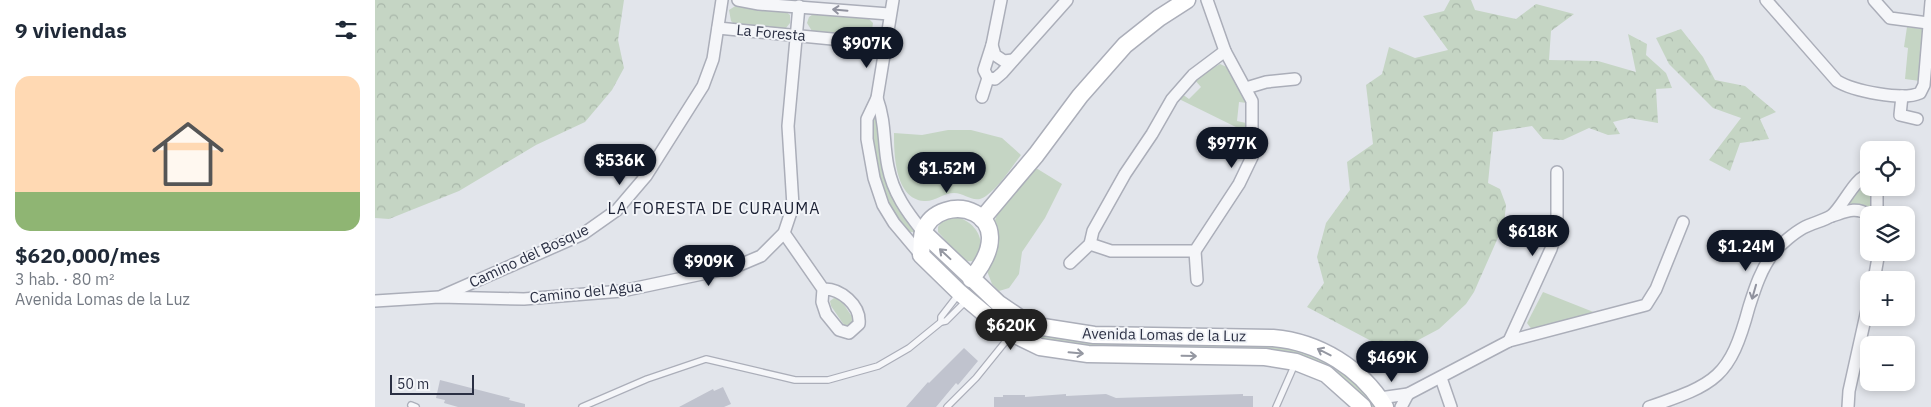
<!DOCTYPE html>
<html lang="es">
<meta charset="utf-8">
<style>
body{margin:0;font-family:"IBM Plex Sans",sans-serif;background:#f2f2f3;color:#1f2937;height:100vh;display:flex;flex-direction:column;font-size:19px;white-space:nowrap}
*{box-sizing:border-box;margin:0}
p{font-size:16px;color:#747a83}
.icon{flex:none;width:28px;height:28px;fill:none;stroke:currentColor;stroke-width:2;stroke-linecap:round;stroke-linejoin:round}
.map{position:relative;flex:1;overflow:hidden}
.side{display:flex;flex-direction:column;background:#fff;width:375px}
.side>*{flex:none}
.fabs{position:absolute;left:1485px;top:141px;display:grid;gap:10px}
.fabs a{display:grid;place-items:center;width:55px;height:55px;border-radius:10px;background:#fff;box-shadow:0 2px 8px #0003;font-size:25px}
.scale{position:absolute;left:15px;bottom:12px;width:84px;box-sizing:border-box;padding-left:5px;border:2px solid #2a2f43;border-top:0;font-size:14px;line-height:18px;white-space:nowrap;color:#2a2f43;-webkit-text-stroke:4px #f2f4f8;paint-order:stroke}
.price{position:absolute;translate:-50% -42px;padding:0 11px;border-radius:18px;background:#111827;color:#fff;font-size:16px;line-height:32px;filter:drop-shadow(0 1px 2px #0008)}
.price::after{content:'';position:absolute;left:50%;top:30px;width:15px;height:11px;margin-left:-8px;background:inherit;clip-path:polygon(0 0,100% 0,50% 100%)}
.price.active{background:#222;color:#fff}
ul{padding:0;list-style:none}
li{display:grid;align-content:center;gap:10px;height:265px;padding:0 15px}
li span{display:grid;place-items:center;height:155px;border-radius:15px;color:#555}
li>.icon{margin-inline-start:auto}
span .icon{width:90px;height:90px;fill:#fffc;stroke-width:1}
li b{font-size:21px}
h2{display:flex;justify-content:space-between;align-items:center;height:60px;padding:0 15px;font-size:21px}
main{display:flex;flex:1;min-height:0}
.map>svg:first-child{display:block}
</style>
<main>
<section class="side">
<h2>9 viviendas<svg class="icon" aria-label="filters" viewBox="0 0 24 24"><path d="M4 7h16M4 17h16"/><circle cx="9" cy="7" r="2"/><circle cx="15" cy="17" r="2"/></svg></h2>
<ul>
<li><span style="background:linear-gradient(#ffd9b3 75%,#8fb573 0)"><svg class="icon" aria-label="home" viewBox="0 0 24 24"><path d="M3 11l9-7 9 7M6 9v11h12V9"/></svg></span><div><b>$620,000/mes</b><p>3 hab. · 80 m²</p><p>Avenida Lomas de la Luz</p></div></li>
</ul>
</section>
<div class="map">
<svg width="1556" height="407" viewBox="0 0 1556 407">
<defs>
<pattern id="forest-crowns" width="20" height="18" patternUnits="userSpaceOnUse" patternTransform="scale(1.25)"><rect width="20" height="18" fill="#c5d5c4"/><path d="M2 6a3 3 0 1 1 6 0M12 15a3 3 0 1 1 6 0" fill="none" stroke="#a9b7aa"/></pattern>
</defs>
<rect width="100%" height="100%" fill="#e2e5eb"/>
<!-- green -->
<g fill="#c5d5c4">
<polygon points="362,5 375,8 410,11 415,15 415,23 411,28 406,29 361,26 356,21 354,10"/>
<polygon points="441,12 492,17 498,23 497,30 491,35 437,31 432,23 434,17"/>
<polygon points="1532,27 1547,29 1550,32 1545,81 1530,79 1533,48 1529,47"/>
<polygon points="845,64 854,68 872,103 864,102 862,121 871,123 871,132 804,99 807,94 814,99 826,87 819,79"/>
<path d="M502 114 523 205 543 233 531 231C525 222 518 214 513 205 504 187 489 129 502 114Z"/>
<path d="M573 130H596L627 138 646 155C636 168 625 186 611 196 599 205 591 193 579 193 568 193 560 202 549 201 520 199 519 154 519 133L547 135Z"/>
<polygon points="661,168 687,184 670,218 647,252 644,274 634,288 624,291 617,284 612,271 623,242 620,220 623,212"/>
<path d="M1492 180H1494V188H1499L1497 208C1491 211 1479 208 1474 204Z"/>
<path d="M582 217C619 228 607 274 587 258 578 251 571 240 563 232V227L569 219Z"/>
<polygon points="1168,292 1221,313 1158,331 1152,323"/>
<polygon points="459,298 465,299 478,318 478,323 474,326 469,325 456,306 455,301"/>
<polygon points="607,298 676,336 698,340 903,343 920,346 972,373 1003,407 993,407 950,366 699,349 644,333"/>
</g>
<!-- forest -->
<g fill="url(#forest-crowns)">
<polygon points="0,0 249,0 243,40 249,68 237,90 210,122 161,145 84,191 14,219 0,218"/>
<polygon points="1075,0 1096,0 1100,10 1141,19 1161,4 1199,14 1176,31 1174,60 1223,61 1261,72 1253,34 1272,44 1271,55 1291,73 1297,88 1281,89 1283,123 1254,118 1238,122 1245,134 1233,135 1214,128 1188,140 1168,139 1157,126 1118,132 1113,183 1125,189 1131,205 1129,224 1099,292 1091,304 1064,329 1019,353 932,307 949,283 942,257 951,223 975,190 972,162 998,144 991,85 1007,74 1014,47 1040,58 1073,50 1048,16 1069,11"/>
<polygon points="1306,29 1328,57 1340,80 1370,86 1401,112 1385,119 1394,139 1365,143 1355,171 1334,160 1366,118 1338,108 1294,64 1281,38"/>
</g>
<!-- building -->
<g fill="#c0c3ce">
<polygon points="589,348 603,361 583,385 581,383 561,407 531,407 553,382 554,383"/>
<polygon points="65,380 135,398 134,400 150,404 150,407 83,407 69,403 70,400 61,398"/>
<polygon points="348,387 356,404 349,407 304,407 338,389 339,391"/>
<polygon points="691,394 691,396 731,394 741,398 868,394 868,396 878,396 878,407 619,407 619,397 628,397 628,395 650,395 650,397"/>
</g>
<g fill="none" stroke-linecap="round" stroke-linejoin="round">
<defs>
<g id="lane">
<polyline points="566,322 566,317 583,295"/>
<polyline points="36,405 41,407"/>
<polyline points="207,407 272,379 331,359 420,380 453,380 503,366 534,348 566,322 571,321 591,301"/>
<polyline points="572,407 601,378 635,336"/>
<polyline points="901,407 920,364"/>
</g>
<g id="street">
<polyline points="363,0 384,4 514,14"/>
<polyline points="518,0 502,98 492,119 492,139 499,178 508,205 519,223 546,255"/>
<path d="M1391 0 1462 81C1478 91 1528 101 1545 93L1549 85 1556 2"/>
<polyline points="1499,0 1515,18 1553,23"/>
<polyline points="343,28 509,44"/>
<polyline points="617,45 620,55 629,61 638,60"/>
<polyline points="613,78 620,79 627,73 692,0"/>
<polyline points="871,88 891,82 920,79"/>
<polyline points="1527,96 1525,115 1542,119"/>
<polyline points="607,97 613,78 609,70 617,45 626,0"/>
<path d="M502 98C511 123 508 143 513 167 518 193 532 212 548 232"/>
<polyline points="1502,215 1502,188"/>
<path d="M1457 216C1470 212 1481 206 1494 215"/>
<path d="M409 233 448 289 447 302 451 314 464 330 474 333 484 324C486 305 465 288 448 289"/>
<polyline points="715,244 736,251 820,251 864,184 877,157 877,101 850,51 832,0"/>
<polyline points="820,251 822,280"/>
<polyline points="695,263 715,244 718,231 750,174 777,134 797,99 818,75 850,51"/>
<polyline points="1499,280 1504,252"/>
<polyline points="67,296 208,234 242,210 271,176 328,86 338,59 347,0"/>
<polyline points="0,301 64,297 149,299 247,291 360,267 386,256 409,233 418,206 413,126 424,6"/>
<polyline points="1134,341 1176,249 1182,230 1182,172"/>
<polyline points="1066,378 1076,407"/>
<polyline points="1005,398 1033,394 1134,341 1271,305 1281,289 1308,222"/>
<polyline points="1026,407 1033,394"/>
<path d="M1274 407C1341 384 1355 378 1374 307 1380 288 1386 269 1399 252 1406 244 1419 233 1428 228 1437 223 1448 221 1456 216 1468 207 1480 176 1494 175"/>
<polyline points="1473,407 1474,391 1494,301"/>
</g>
<g id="secondary">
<polyline points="607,219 661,155 705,96 750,45 784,18 812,0"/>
<path d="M548 232 623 303 645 318 668 327 719 335 898 338C944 342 986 368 1010 407"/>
<path d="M596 279C653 211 565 187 548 232 546 239 547 248 546 255L585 293 628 329 665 347 713 354 890 357 921 362 951 374 988 407"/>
</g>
</defs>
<!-- lane casing -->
<use href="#lane" stroke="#abaeb9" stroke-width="8"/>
<!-- street casing -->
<use href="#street" stroke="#abaeb9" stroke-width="14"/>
<!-- secondary casing -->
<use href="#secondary" stroke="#abaeb9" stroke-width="19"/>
<!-- lane -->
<use href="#lane" stroke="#f5f6f9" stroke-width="5.5"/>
<!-- street -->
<use href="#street" stroke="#f5f6f9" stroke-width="11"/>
<!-- secondary -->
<use href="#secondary" stroke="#fff" stroke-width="16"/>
</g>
<!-- one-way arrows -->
<defs><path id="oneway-shaft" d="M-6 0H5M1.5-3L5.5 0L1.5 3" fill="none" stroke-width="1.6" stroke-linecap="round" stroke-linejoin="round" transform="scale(1.25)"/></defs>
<g stroke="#90929e">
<use href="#oneway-shaft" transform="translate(465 10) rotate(-175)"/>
<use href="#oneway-shaft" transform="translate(1379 292) rotate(106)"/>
</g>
<g stroke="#9497a1">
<use href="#oneway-shaft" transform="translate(570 254) rotate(-137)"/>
<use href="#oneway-shaft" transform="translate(949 352) rotate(-153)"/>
<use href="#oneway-shaft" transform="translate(701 353) rotate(5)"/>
<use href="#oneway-shaft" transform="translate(814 356) rotate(1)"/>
</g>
<g text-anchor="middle" stroke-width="4" stroke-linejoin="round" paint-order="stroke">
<!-- street labels -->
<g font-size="15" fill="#2a2f43" stroke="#f2f4f8">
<text transform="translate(396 33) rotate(5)" y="5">La Foresta</text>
<text transform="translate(154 256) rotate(-25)" y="5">Camino del Bosque</text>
<text transform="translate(211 292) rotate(-6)" y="5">Camino del Agua</text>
<text transform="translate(789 335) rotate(1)" y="5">Avenida Lomas de la Luz</text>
</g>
<!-- neighbourhood labels -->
<g font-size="16" letter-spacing="1" fill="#1c2134" stroke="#f2f4f8">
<text x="339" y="214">LA FORESTA DE CURAUMA</text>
</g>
</g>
</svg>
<div class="fabs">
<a><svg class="icon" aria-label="locate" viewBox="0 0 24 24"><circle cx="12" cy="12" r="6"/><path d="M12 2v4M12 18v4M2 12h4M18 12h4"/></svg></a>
<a><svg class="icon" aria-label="layers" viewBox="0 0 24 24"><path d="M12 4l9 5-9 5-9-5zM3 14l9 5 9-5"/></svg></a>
<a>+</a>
<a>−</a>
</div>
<div class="scale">50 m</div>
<b class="price" style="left:492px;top:69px">$907K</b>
<b class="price" style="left:857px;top:169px">$977K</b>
<b class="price" style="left:245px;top:186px">$536K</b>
<b class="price" style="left:572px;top:194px">$1.52M</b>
<b class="price" style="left:1158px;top:257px">$618K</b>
<b class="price" style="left:1371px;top:272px">$1.24M</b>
<b class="price" style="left:334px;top:287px">$909K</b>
<b class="price active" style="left:636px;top:351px">$620K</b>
<b class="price" style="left:1017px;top:383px">$469K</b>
</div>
</main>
